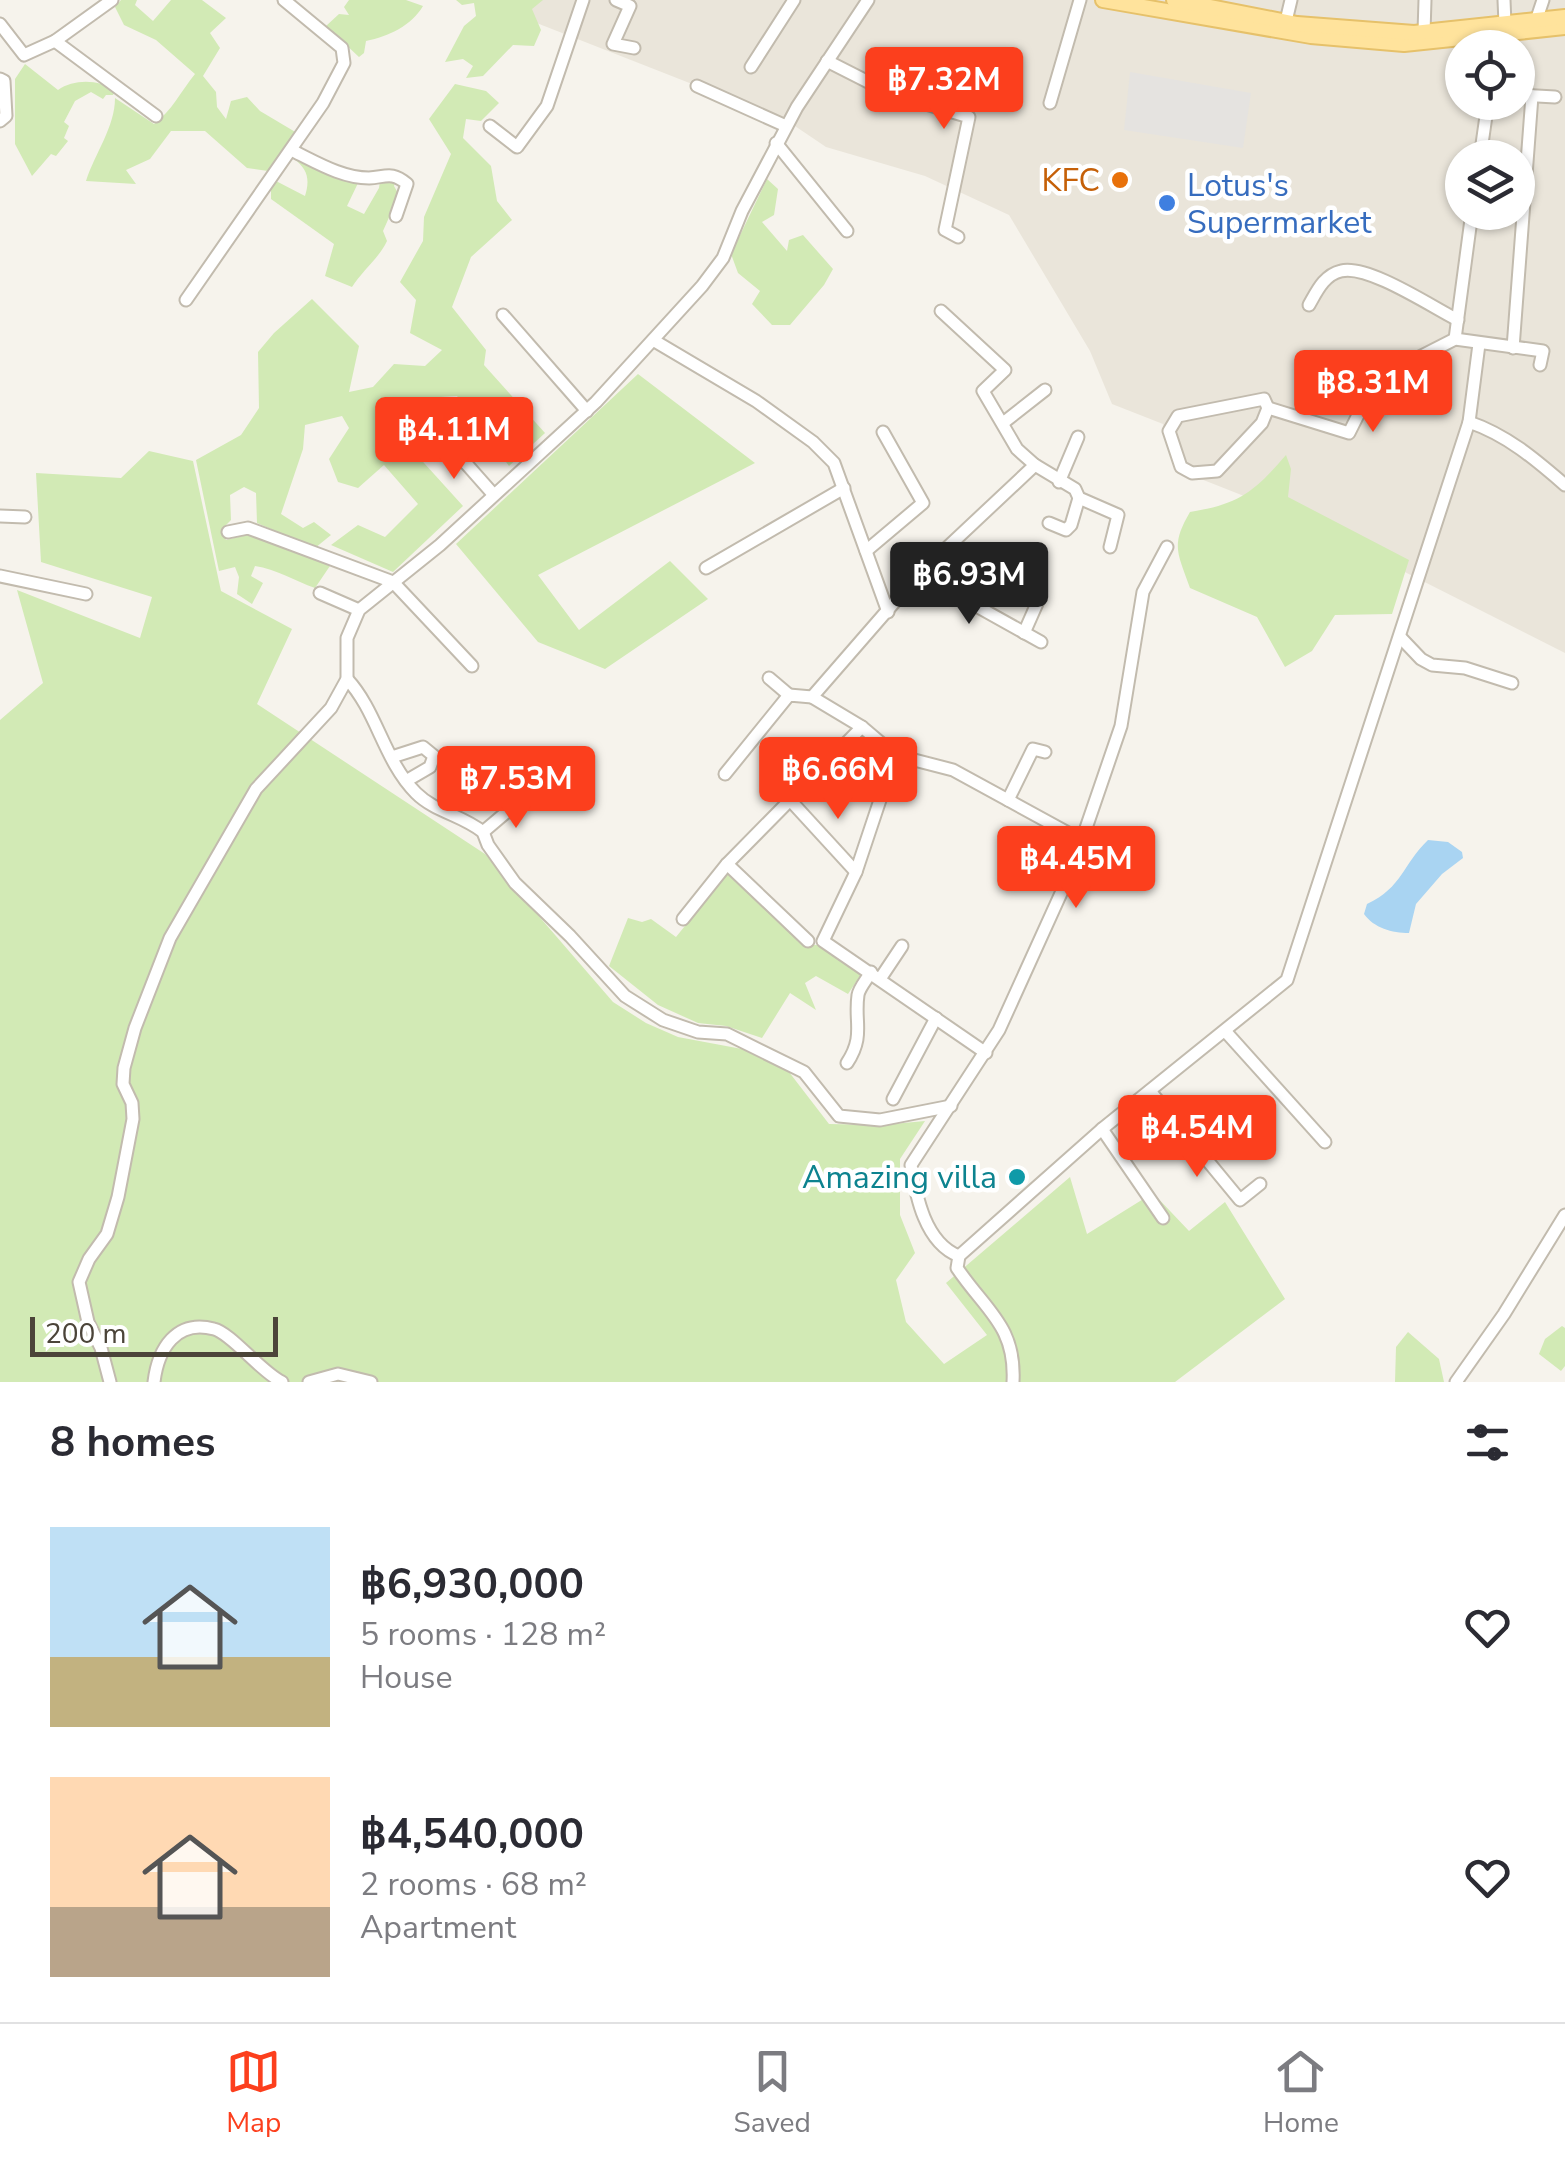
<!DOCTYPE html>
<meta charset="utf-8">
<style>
body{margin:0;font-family:"Nunito Sans",sans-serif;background:#f7f7f7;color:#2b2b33;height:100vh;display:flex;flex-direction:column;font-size:38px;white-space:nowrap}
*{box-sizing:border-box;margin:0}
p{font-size:32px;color:#7c7c81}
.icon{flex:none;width:55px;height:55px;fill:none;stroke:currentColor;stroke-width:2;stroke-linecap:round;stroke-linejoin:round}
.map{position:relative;height:1382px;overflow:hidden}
.details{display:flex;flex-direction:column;background:#fff;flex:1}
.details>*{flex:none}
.tools{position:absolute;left:1445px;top:30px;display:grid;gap:20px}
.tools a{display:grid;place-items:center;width:90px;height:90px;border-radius:50%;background:#fff;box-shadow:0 2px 8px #0004;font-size:50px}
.scale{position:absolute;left:30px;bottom:25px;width:248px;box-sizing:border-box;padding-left:10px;border:5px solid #4b4439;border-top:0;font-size:28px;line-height:35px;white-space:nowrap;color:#4b4439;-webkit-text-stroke:8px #fff;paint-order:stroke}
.price{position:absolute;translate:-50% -85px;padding:0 22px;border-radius:10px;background:#fc3f1d;color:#fff;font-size:32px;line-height:65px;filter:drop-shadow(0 2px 5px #0008)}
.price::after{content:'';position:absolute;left:50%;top:60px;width:30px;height:22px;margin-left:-15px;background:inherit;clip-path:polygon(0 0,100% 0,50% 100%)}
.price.selected{background:#222;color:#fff}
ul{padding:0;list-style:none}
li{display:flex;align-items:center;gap:30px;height:250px;padding:0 50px}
li span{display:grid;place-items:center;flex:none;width:280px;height:200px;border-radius:0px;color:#555}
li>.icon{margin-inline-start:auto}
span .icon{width:120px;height:120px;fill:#fffc;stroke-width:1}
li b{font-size:42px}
h2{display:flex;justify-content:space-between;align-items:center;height:120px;padding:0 50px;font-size:42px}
.tab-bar{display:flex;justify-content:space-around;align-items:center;height:140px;border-top:2px solid #e1e1e2;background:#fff;font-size:28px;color:#7c7c81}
.tab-bar a{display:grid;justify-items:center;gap:5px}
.tab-bar .selected{color:#fc3f1d}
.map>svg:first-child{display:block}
</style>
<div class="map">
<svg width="1565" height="1382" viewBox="0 0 1565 1382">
<rect width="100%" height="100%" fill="#f6f3ec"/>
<!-- residential -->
<path fill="#eae5da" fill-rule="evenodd" d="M478 0H1565V653L1292 515 1178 470 1163 424 1112 404 1090 351 1009 215 925 176 826 147 789 122ZM1462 48H1518V102H1462ZM1462 158H1518V212H1462Z"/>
<!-- green -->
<g fill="#d2eab5">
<path d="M121 0H137L135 5 153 21 171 0H202L226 18 210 33 220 48 203 76 216 92 217 107 226 119 231 101 247 97 260 111 297 133 268 171 247 168 205 131H171L150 159 126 170 136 184 86 181C95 153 115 127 115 98L154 124C172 111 181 91 195 74L156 40 124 25 115 7Z"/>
<path d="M349 0H406L423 6C411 26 389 36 366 41L364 53 359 57 326 26 339 14 349 15 344 7Z"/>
<polygon points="456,0 543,0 532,9 541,30 534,46 513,45 483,76 466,78 473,66 463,59 445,62 464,26 476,16 474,3 462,5"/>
<path d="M25 64 58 90C74 79 99 79 115 91L113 95H106L103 99 91 92 75 101 64 122 69 126 64 138 68 141 56 156 51 154 32 176 15 144V79Z"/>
<path d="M455 84 486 91 499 103 481 121 466 119 463 138 491 166 497 201 512 220 471 257 452 307 486 350 484 365 545 433 509 466 457 396 441 397 401 428 415 453 463 506 393 572 331 545 358 525 385 537 418 504 384 465 358 488 338 482 329 459 349 428 342 416 305 425 303 449 281 514 303 528 314 522 331 535 315 548 257 523 256 493 244 487 230 495 231 520 221 530 226 540 251 534 332 563 315 588C295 581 276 569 255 566L251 576 263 583 252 604 237 594 239 577 235 567 219 571 196 460 241 435 259 408 258 352 274 333 312 299 359 346 349 392 373 387 394 364 425 366 442 350 410 333 416 300 400 282 423 241 424 217 451 154 429 119Z"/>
<path d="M298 157 329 170 330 176 359 181 347 206 364 214 379 188 380 181 396 179 394 186 399 195 383 231 387 241C379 258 362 271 352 287L325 276 334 244 271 199V187L276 181 305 196C310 180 308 169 294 159Z"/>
<polygon points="767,179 778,189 774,215 762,222 787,251 789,240 803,235 833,269 824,285 790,325 772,325 752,304 760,291 738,273 731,254"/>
<polygon points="638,374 755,463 538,575 579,630 670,561 708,599 605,669 538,642 456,544"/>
<polygon points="149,451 193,461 221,591 292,629 257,704 485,854 613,1002 646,1023 678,1037 742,1049 789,1072 829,1124 882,1125 925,1121 900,1159 900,1215 915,1253 896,1280 906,1322 944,1364 987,1335 946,1283 1070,1177 1087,1234 1153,1193 1189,1231 1225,1202 1285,1299 1175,1382 0,1382 0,720 43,683 17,590 140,638 152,597 41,562 36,473 121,478"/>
<path d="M1286 455 1291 469 1288 497 1409 560 1392 614 1335 615 1312 651 1285 667 1257 617 1190 588C1178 553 1170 546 1190 512 1239 504 1254 492 1286 455Z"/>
<polygon points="727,874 805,945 817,945 862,973 848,994 816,976 805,983 816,1010 790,993 762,1038 726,1026 698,1023 658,1005 609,966 628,918 642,922 651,919 676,937"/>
<polygon points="1562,1326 1565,1328 1565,1366 1561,1371 1539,1354 1545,1339"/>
<polygon points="1408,1332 1439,1359 1444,1382 1395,1382 1396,1347"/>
</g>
<!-- parking -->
<polygon fill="#e5e3e0" points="1130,72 1251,93 1243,148 1124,130"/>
<!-- water -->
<path fill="#a9d4f2" d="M1428 840 1448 842 1462 852 1463 858 1442 874 1416 904 1409 933C1392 933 1374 928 1364 914L1367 904C1403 887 1402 865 1428 840Z"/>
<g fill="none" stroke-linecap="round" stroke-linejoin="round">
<defs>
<g id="minor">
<polyline points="616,0 630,6 613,44 634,48"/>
<polyline points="1504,0 1505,24"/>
<polyline points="1286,21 1291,0"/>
<polyline points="1536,21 1543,0"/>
<polyline points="0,24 24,55 55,41 112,0"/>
<polyline points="1424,32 1425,0"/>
<polyline points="55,41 156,116"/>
<polyline points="827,61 890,93 969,117 945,230 958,237"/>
<polyline points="751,67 794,0"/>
<polyline points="0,79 4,81 6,116 0,121"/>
<polyline points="697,86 786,126"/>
<polyline points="1518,95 1555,97"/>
<polyline points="1050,103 1080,0"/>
<polyline points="490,126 517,147 547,106 583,0"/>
<polyline points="776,143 847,231"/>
<path d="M293 151C316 162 342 178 369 178 386 177 392 171 407 184L396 216"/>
<polyline points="1480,158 1488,102"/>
<polyline points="186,300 323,103 344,63 342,48 284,0"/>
<path d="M1309 305C1317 291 1324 275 1341 271 1368 264 1432 307 1458 320"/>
<polyline points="941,311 1005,370 983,391 1017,449 1035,465 1075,489 1079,498 1118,515 1110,547"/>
<polyline points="503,315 587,411"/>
<polyline points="1455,339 1472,212"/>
<polyline points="653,340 756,401 813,442 834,463 888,612"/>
<polyline points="1513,348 1532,96"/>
<polygon points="1264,399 1268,408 1262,423 1217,471 1192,473 1181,467 1169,431 1178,416"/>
<polyline points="1268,408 1349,433 1364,403 1381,386 1408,363 1455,339 1543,351 1540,365"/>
<path d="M1469 422C1507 435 1535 459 1565 485"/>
<polyline points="1003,423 1045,390"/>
<polyline points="447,442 493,494"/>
<polyline points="1059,482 1078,437"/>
<polyline points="0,516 25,517"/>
<polyline points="1049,523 1066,530 1071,525 1079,498"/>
<polyline points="228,532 248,528 393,582 472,666"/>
<path d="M1167 547 1143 592 1121 726 1072 869 999 1030 911 1165C916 1196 925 1243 959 1256L1102 1129 1287 980 1469 422 1479 344"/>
<polyline points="866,551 923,503 883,432"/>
<polyline points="706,568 844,488"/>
<polyline points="919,574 1041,642"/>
<polyline points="0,576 86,594"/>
<polyline points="320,593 359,610"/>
<polyline points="1024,633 1039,599"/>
<polyline points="1401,638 1421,659 1432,665 1465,668 1512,683"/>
<polyline points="769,678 789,695"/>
<path d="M347 679C377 711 384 761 416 793 435 812 462 815 483 832L488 845 515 883 570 936 625 996 663 1020 698 1032 727 1034 804 1072 839 1116 880 1120 951 1106"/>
<polyline points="862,727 895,755 856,872 823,941 986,1053"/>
<polyline points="895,755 953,770 1081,840"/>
<polyline points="392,757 423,747 434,756 430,767 406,781"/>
<polyline points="725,774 789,695 812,697"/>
<polyline points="790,800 856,872"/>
<polyline points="1008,800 1033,749 1045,752"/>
<polyline points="483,832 522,799"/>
<polyline points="727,864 808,941"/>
<polyline points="683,919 727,864 862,727 812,697 919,574 1035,465"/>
<polyline points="880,979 902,946"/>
<polyline points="1226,1032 1325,1142"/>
<path d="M847 1063C865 1036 854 1022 858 995 859 988 867 979 871 972"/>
<polyline points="1150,1091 1240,1200 1260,1184"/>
<polyline points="893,1099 936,1018"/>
<polyline points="1102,1129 1163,1218"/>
<path d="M959 1256 957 1268C986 1311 1016 1326 1013 1382"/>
<polyline points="110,1382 101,1348 88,1322 79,1282 89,1259 107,1234 118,1197 133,1119 132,1103 123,1084 124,1068 135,1028 170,938 256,789 331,708 347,679 347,638 359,610 440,545 596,402 702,286 723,258 742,211 797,107 868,0"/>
<path d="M154 1382C158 1349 176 1319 214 1329 231 1333 261 1372 282 1382"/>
<polyline points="309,1382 338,1374 371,1382"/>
<polyline points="1456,1382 1504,1314 1565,1215"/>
</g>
<g id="major">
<polyline points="1103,0 1311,36 1404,44 1565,27"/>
<polyline points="1174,0 1297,24 1414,33 1565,17"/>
</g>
</defs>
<!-- minor casing -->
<use href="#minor" stroke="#c2bbae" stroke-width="15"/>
<!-- major casing -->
<use href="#major" stroke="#e6c16a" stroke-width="18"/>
<!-- minor -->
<use href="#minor" stroke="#fff" stroke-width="11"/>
<!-- major -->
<use href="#major" stroke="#ffe39c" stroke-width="14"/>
</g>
<!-- markers -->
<circle fill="#e8710a" stroke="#fff" stroke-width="4" cx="1120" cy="180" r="10"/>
<circle fill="#3f7fe0" stroke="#fff" stroke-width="4" cx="1167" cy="203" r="10"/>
<circle fill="#0f9aa8" stroke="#fff" stroke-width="4" cx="1017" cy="1177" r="10"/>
<g text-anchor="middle" stroke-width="9" stroke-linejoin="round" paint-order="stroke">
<!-- food labels -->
<g font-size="32" fill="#c56008" stroke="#fff" text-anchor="end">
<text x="1100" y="191">KFC</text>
</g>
<!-- shop labels -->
<g font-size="32" fill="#366cbe" stroke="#fff" text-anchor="start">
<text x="1187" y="196">Lotus's<tspan x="1187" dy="37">Supermarket</tspan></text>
</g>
<!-- culture labels -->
<g font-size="32" fill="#0d838f" stroke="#fff" text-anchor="end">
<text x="997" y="1188">Amazing villa</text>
</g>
</g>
</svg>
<div class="tools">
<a><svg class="icon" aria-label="locate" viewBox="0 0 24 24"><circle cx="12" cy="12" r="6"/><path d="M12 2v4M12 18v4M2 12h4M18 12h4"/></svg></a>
<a><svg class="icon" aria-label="layers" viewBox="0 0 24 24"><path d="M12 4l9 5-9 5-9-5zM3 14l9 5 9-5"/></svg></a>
</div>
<div class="scale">200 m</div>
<b class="price" style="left:944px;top:132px">฿7.32M</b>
<b class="price" style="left:1373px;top:435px">฿8.31M</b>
<b class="price" style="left:454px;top:482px">฿4.11M</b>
<b class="price selected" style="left:969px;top:627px">฿6.93M</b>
<b class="price" style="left:838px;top:822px">฿6.66M</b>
<b class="price" style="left:516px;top:831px">฿7.53M</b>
<b class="price" style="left:1076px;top:911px">฿4.45M</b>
<b class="price" style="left:1197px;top:1180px">฿4.54M</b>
</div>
<section class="details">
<h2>8 homes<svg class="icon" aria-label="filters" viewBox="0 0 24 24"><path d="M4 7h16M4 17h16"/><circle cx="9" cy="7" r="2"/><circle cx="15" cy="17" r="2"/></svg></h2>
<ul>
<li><span style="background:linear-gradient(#bfe0f5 65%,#c2b280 0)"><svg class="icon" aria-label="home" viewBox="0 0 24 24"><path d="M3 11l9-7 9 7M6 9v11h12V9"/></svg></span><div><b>฿6,930,000</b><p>5 rooms · 128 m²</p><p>House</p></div><svg class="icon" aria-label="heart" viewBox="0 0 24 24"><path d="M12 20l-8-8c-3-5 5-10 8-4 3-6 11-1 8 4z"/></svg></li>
<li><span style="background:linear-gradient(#ffd9b3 65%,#b9a48a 0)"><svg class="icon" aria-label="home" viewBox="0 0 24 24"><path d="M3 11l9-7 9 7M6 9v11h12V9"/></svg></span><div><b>฿4,540,000</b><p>2 rooms · 68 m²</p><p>Apartment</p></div><svg class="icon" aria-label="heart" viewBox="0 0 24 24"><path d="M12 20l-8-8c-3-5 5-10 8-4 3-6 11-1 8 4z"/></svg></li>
</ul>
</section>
<nav class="tab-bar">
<a class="selected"><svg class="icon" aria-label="map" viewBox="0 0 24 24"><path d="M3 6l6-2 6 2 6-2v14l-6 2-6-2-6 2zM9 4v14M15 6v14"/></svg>Map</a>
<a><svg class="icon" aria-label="saved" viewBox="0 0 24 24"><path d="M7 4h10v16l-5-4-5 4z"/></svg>Saved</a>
<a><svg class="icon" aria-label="home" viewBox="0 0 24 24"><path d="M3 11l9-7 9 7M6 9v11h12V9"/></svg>Home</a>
</nav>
